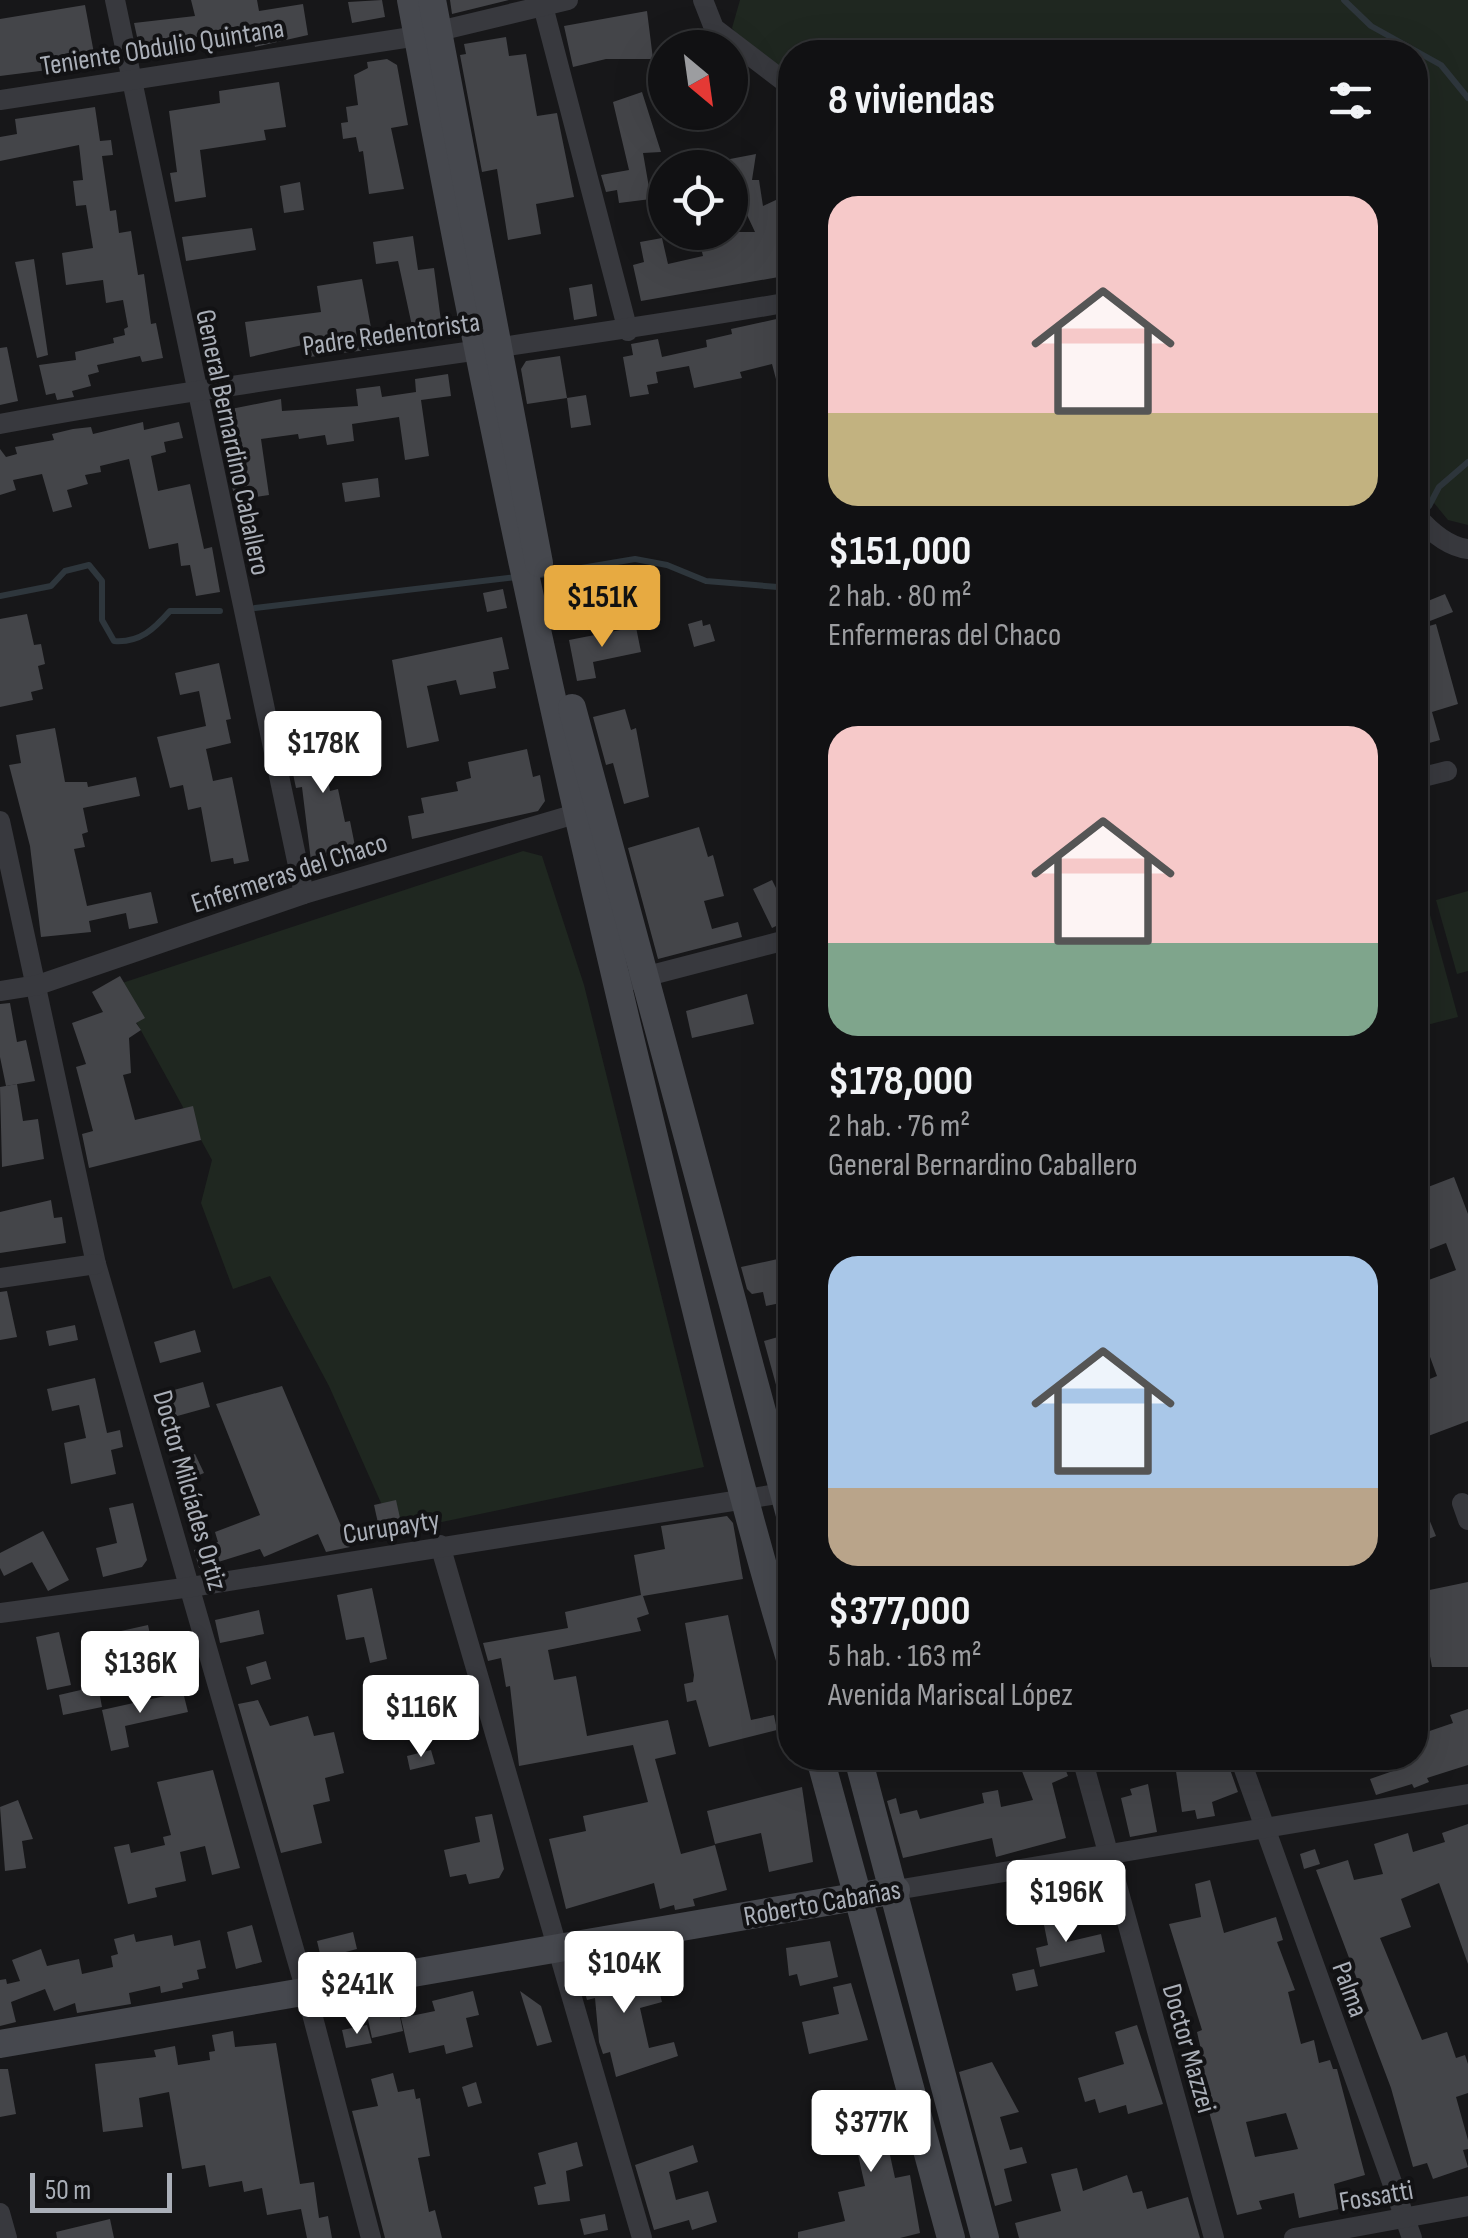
<!DOCTYPE html>
<html lang="es">
<meta charset="utf-8">
<style>
body{margin:0;font-family:"Sofia Sans Condensed",sans-serif;background:#1a1a1c;color:#f1f3f6;height:100vh;display:flex;flex-direction:column;font-size:38px;white-space:nowrap}
*{box-sizing:border-box;margin:0}
p{font-size:32px;color:#9c9da0}
.icon{flex:none;width:55px;height:55px;fill:none;stroke:currentColor;stroke-width:2;stroke-linecap:round;stroke-linejoin:round}
.map{position:relative;flex:1;overflow:hidden}
.side{position:absolute;left:778px;top:40px;width:650px;height:1730px;display:flex;flex-direction:column;background:#111113;border-radius:40px;box-shadow:0 10px 40px #0002,0 0 0 2px #303133}
.side>*{flex:none}
.needle{width:65px;rotate:151deg}
.controls{position:absolute;left:648px;top:30px;display:grid;gap:20px}
.controls a{display:grid;place-items:center;width:100px;height:100px;border-radius:50%;background:#111113;box-shadow:0 10px 40px #0002,0 0 0 2px #303133;font-size:50px}
.scale{position:absolute;left:30px;bottom:25px;width:142px;box-sizing:border-box;padding-left:10px;border:5px solid #aaafb8;border-top:0;font-size:28px;line-height:35px;white-space:nowrap;color:#aaafb8;-webkit-text-stroke:8px #121214;paint-order:stroke}
.price{position:absolute;translate:-50% -85px;padding:0 22px;border-radius:10px;background:#fff;color:#222;font-size:32px;line-height:65px;filter:drop-shadow(0 2px 5px #0008)}
.price::after{content:'';position:absolute;left:50%;top:60px;width:30px;height:22px;margin-left:-15px;background:inherit;clip-path:polygon(0 0,100% 0,50% 100%)}
.price.active{background:#e7aa41;color:#111}
ul{padding:0;list-style:none}
li{display:grid;align-content:center;gap:20px;height:530px;padding:0 50px}
li span{display:grid;place-items:center;height:310px;border-radius:30px;color:#555}
li>.icon{margin-inline-start:auto}
span .icon{width:180px;height:180px;fill:#fffc;stroke-width:1}
li b{font-size:42px}
h2{display:flex;justify-content:space-between;align-items:center;height:120px;padding:0 50px;font-size:42px}
.map>svg:first-child{display:block}
</style>
<div class="map">
<svg width="1468" height="2238" viewBox="0 0 1468 2238">
<rect width="100%" height="100%" fill="#171719"/>
<!-- green -->
<g fill="#1f2720">
<polygon points="740,0 1468,0 1468,525 1448,520 1415,480 1415,52 790,52 790,85 758,62 732,28"/>
<polygon points="523,851 542,856 584,985 704,1467 394,1532 329,1386 270,1276 233,1289 201,1203 212,1160 116,985"/>
<polygon points="1415,860 1458,1017 1415,1028"/>
<polygon points="1468,891 1468,971 1457,974 1436,900"/>
</g>
<g fill="none" stroke-linecap="round" stroke-linejoin="round">
<!-- stream -->
<g stroke="#2e363c" stroke-width="6">
<polyline points="1344,0 1371,26 1441,65 1468,98"/>
<polyline points="1429,506 1439,487 1468,462"/>
<polyline points="540,575 635,559 667,565 706,581 790,588"/>
<path d="M0 596 51 586 65 571 89 565 102 581V620L114 641C140 643 154 629 170 611H220"/>
<polyline points="255,608 517,577"/>
</g>
</g>
<!-- building -->
<g fill="#444549" fill-rule="evenodd">
<polygon points="191,0 257,0 259,11 303,4 308,35 255,47 252,28 165,42 166,51 141,55 134,23 195,16"/>
<polygon points="382,0 385,17 352,23 348,2"/>
<polygon points="450,0 509,0 452,14"/>
<polygon points="85,5 96,64 0,76 0,19"/>
<polygon points="647,11 653,59 606,59 573,67 564,26"/>
<polygon points="506,37 509,56 526,54 537,116 557,113 574,197 536,204 541,234 508,240 497,169 482,172 460,55 466,54 464,44"/>
<polygon points="387,59 397,65 408,125 391,128 404,189 369,194 363,151 359,152 356,137 343,139 341,123 348,122 346,107 358,105 354,75 368,68 367,62"/>
<polygon points="665,69 665,88 652,91 648,73"/>
<polygon points="279,82 286,127 264,130 266,140 200,150 206,197 175,202 170,173 177,172 169,111 220,103 219,91"/>
<polygon points="642,92 661,152 643,153 651,199 619,203 617,190 606,192 601,175 629,170 613,102"/>
<polygon points="95,107 100,141 111,140 113,155 102,156 110,211 116,210 119,233 131,231 138,275 144,274 151,324 156,323 163,358 142,362 140,356 97,365 99,372 88,375 91,386 72,391 74,397 57,400 55,393 46,395 39,365 76,360 75,352 114,343 113,338 125,335 124,329 128,327 123,300 106,303 103,280 66,285 62,253 93,248 86,205 76,206 73,181 83,180 79,145 0,161 0,137 17,134 15,119"/>
<polygon points="756,154 752,180 759,180 763,206 778,199 786,215 790,275 641,301 633,265 644,262 640,242 662,238 668,264 703,256 697,232 755,232 740,200 730,202 730,159"/>
<polygon points="300,182 304,210 284,213 280,186"/>
<polygon points="252,228 256,250 186,261 182,237"/>
<polygon points="413,236 418,270 434,268 441,321 412,326 398,261 376,264 373,242"/>
<polygon points="34,259 48,355 37,358 15,262"/>
<polygon points="362,279 375,349 309,357 307,344 250,357 245,322 321,312 317,286"/>
<polygon points="592,284 597,316 574,320 569,288"/>
<polygon points="790,316 790,412 785,413 772,364 740,372 742,378 694,388 689,366 656,372 658,383 647,385 649,394 630,397 623,357 633,355 631,344 658,339 662,357 707,347 706,340 732,334 731,329"/>
<polygon points="7,347 18,401 0,405 0,348"/>
<polygon points="560,356 567,398 527,404 521,369 526,361"/>
<polygon points="448,374 451,396 421,400 429,456 405,460 399,417 352,424 354,441 327,445 325,435 299,439 298,434 261,439 269,495 235,500 216,412 281,399 282,411 358,406 356,389 380,386 382,397 416,392 415,379"/>
<polygon points="586,395 591,425 571,428 567,398"/>
<polygon points="143,422 144,430 179,422 183,438 164,442 166,452 151,456 158,491 190,484 204,549 212,547 220,592 196,596 190,565 181,566 178,543 149,549 129,459 100,466 101,472 85,475 88,484 67,490 72,507 53,512 42,474 13,480 16,490 0,495 0,449 6,457 17,454 15,447 54,440 52,434 73,429 91,427 93,434"/>
<polygon points="378,478 380,497 345,502 342,483"/>
<polygon points="503,589 507,608 487,612 483,593"/>
<polygon points="1445,594 1453,612 1430,621 1423,603"/>
<polygon points="27,614 34,645 41,644 45,664 38,666 43,689 31,692 33,700 0,707 0,619"/>
<polygon points="702,620 703,626 710,624 715,641 694,647 688,624"/>
<polygon points="1436,624 1458,704 1432,712 1440,740 1415,747 1415,630"/>
<polygon points="636,627 641,652 593,662 596,678 577,681 569,640"/>
<polygon points="502,637 509,669 493,672 496,688 460,695 456,680 427,686 439,741 407,748 392,660"/>
<polygon points="219,663 231,719 226,720 231,743 206,749 213,781 232,777 249,861 234,864 233,858 211,862 201,807 188,810 183,785 170,788 157,737 206,726 199,691 180,695 175,673"/>
<polygon points="625,709 631,730 636,728 649,797 624,804 613,763 606,765 593,717"/>
<polygon points="55,728 65,782 87,782 88,787 136,777 140,796 83,808 88,832 82,834 85,847 74,849 87,906 151,892 158,923 129,929 126,913 89,921 91,932 41,937 30,846 9,765 21,763 16,735"/>
<polygon points="350,729 355,750 324,756 325,762 330,791 338,789 345,822 350,821 356,851 311,861 302,787 296,788 292,769 301,767 295,741"/>
<polygon points="527,749 533,777 540,775 545,801 538,811 412,839 408,816 424,813 421,798 458,791 456,782 471,778 468,762"/>
<polygon points="699,827 708,857 713,855 724,896 704,901 712,929 738,922 742,937 658,959 628,848"/>
<polygon points="772,880 784,904 790,903 790,919 772,928 753,889"/>
<polygon points="120,976 145,1018 136,1023 141,1030 129,1038 131,1073 123,1075 135,1120 193,1106 201,1140 89,1168 82,1134 93,1131 76,1067 86,1064 72,1023 103,1012 92,992"/>
<polygon points="747,994 754,1024 692,1038 686,1011"/>
<polygon points="10,1003 17,1042 26,1040 35,1081 6,1086 0,1057 0,1004"/>
<polygon points="17,1084 23,1121 38,1119 44,1159 2,1167 0,1087"/>
<polygon points="1454,1177 1468,1214 1468,1421 1415,1441 1415,1385 1437,1376 1422,1335 1426,1334 1415,1306 1415,1285 1456,1270 1446,1243 1415,1255 1415,1192"/>
<polygon points="51,1200 54,1218 62,1217 66,1243 0,1253 0,1212"/>
<polygon points="787,1257 790,1301 766,1306 763,1292 752,1294 747,1289 741,1267"/>
<polygon points="7,1291 17,1337 0,1340 0,1292"/>
<polygon points="75,1325 78,1340 49,1346 46,1331"/>
<polygon points="195,1330 201,1352 160,1363 154,1342"/>
<polygon points="785,1335 790,1389 778,1392 764,1341"/>
<polygon points="95,1378 107,1433 120,1430 123,1447 111,1450 116,1474 71,1484 64,1443 86,1438 79,1405 52,1411 47,1389"/>
<polygon points="203,1382 210,1407 170,1418 163,1393"/>
<polygon points="282,1386 350,1547 326,1552 318,1534 264,1557 260,1549 199,1568 194,1550 218,1542 215,1532 260,1515 216,1404"/>
<polygon points="195,1454 204,1473 190,1479 181,1460"/>
<polygon points="1415,1485 1436,1536 1415,1544"/>
<polygon points="396,1500 402,1527 380,1532 374,1505"/>
<polygon points="133,1503 147,1560 142,1567 103,1577 96,1548 117,1543 109,1508"/>
<polygon points="727,1516 733,1523 743,1579 643,1596 649,1614 637,1618 641,1631 548,1650 554,1680 576,1676 587,1736 668,1720 676,1754 655,1759 681,1854 715,1845 727,1890 693,1899 695,1906 675,1910 674,1905 660,1909 654,1883 566,1909 549,1839 586,1831 583,1816 648,1802 633,1745 519,1766 510,1686 506,1687 501,1658 488,1661 483,1643 568,1628 565,1612 641,1595 634,1555 665,1549 661,1526"/>
<polygon points="43,1531 69,1580 48,1591 32,1562 4,1576 0,1568 0,1553"/>
<polygon points="1468,1582 1468,1667 1432,1667 1427,1640 1415,1642 1415,1593"/>
<polygon points="372,1588 387,1659 370,1663 364,1637 346,1640 337,1595"/>
<polygon points="259,1610 264,1634 220,1643 215,1620"/>
<polygon points="728,1615 751,1720 774,1715 777,1730 709,1747 696,1700 687,1702 684,1684 693,1682 694,1675 685,1623"/>
<polygon points="148,1625 154,1653 100,1665 94,1637"/>
<polygon points="59,1632 71,1685 47,1690 36,1637"/>
<polygon points="266,1661 271,1679 251,1685 246,1667"/>
<polygon points="98,1686 102,1707 63,1715 59,1695"/>
<polygon points="183,1692 188,1712 125,1726 129,1747 111,1751 102,1710"/>
<polygon points="258,1700 270,1726 308,1716 314,1736 334,1732 344,1773 325,1778 330,1801 313,1805 322,1843 281,1853 238,1704"/>
<polygon points="1468,1709 1468,1765 1427,1778 1429,1782 1414,1788 1412,1784 1376,1795 1370,1779 1393,1771 1388,1758 1415,1758 1415,1736 1453,1723 1450,1715"/>
<polygon points="431,1750 435,1764 410,1770 407,1756"/>
<polygon points="1043,1758 1061,1758 1068,1776 1052,1783 1066,1838 996,1857 992,1838 903,1858 887,1801 896,1798 900,1814 917,1810 920,1819 984,1803 982,1793 998,1790 1001,1807 1033,1800 1020,1766"/>
<polygon points="1174,1758 1226,1758 1238,1792 1212,1802 1215,1816 1197,1819 1195,1810 1182,1812"/>
<polygon points="213,1770 240,1868 212,1875 205,1846 180,1852 186,1881 155,1888 157,1897 128,1904 114,1847 129,1844 131,1853 165,1845 163,1837 171,1835 157,1782"/>
<polygon points="1148,1784 1157,1832 1130,1837 1121,1798 1132,1795 1130,1789"/>
<polygon points="802,1787 813,1862 769,1872 761,1833 715,1844 707,1811"/>
<polygon points="18,1800 33,1839 22,1841 26,1868 5,1871 0,1807"/>
<polygon points="492,1814 504,1869 499,1878 469,1884 466,1874 450,1877 444,1850 480,1842 475,1817"/>
<polygon points="1468,1824 1468,1964 1439,1883 1401,1899 1411,1927 1380,1938 1422,2040 1447,2032 1456,2058 1465,2055 1468,2064 1468,2093 1456,2097 1468,2140 1468,2149 1463,2150 1468,2167 1433,2179 1427,2163 1413,2167 1391,2088 1363,2014 1369,2011 1316,1870 1348,1860 1354,1880 1383,1874 1374,1844 1408,1833 1413,1852 1445,1842 1442,1833"/>
<polygon points="1315,1849 1320,1864 1304,1869 1300,1854"/>
<path d="M1210 1880 1224 1933 1276 1917 1283 1940 1277 1942 1295 1990 1288 1992 1301 2044 1314 2040 1319 2063 1330 2060 1333 2069H1337L1365 2175 1334 2184 1339 2209 1299 2218 1294 2193 1259 2201 1262 2209 1237 2215 1194 2056 1202 2054 1197 2032 1202 2030 1169 1924 1201 1917 1195 1884ZM1286 2113 1298 2149 1255 2157 1246 2122Z"/>
<polygon points="1061,1915 1067,1942 1101,1934 1105,1952 1040,1967 1036,1948 1048,1945 1043,1920"/>
<polygon points="252,1925 262,1962 236,1969 227,1932"/>
<polygon points="353,1932 357,1949 338,1954 341,1968 324,1971 317,1941"/>
<polygon points="134,1934 136,1942 172,1935 174,1946 200,1940 206,1968 197,1970 199,1979 182,1983 183,1988 161,1993 160,1986 129,1993 131,2004 77,2013 75,2003 54,2011 45,1989 11,2002 16,2022 0,2026 0,1980 6,1979 7,1984 20,1981 12,1960 41,1949 47,1966 79,1959 82,1974 113,1967 111,1956 118,1954 114,1939"/>
<polygon points="830,1941 838,1977 800,1986 797,1974 789,1976 786,1948"/>
<polygon points="614,1961 617,1978 653,1968 662,2002 640,2008 649,2048 674,2042 678,2056 616,2077 610,2052 603,2054 599,2042 595,1998 587,2000 578,1968"/>
<polygon points="1034,1969 1038,1986 1016,1991 1012,1974"/>
<polygon points="851,1983 868,2040 809,2054 802,2022 839,2014 833,1987"/>
<polygon points="473,1991 479,2015 466,2018 473,2047 446,2054 444,2045 409,2053 401,2018 435,2011 432,2001"/>
<polygon points="520,1991 541,2006 552,2042 537,2046"/>
<polygon points="397,2003 403,2031 372,2038 366,2010"/>
<polygon points="367,2025 372,2043 346,2048 342,2030"/>
<polygon points="1137,2025 1163,2104 1128,2114 1126,2105 1099,2113 1095,2099 1085,2102 1078,2078 1124,2064 1115,2032"/>
<polygon points="233,2031 235,2047 276,2043 300,2184 314,2182 319,2218 328,2216 332,2238 307,2238 301,2209 267,2215 262,2188 244,2192 242,2181 209,2187 205,2165 182,2169 169,2092 139,2098 143,2127 103,2132 95,2064 156,2057 154,2050 175,2046 178,2065 210,2060 209,2052 215,2051 212,2035"/>
<polygon points="992,2062 1019,2112 1000,2117 1010,2150 1022,2147 1027,2163 1004,2169 1012,2201 995,2206 959,2072"/>
<polygon points="0,2069 8,2069 16,2114 0,2117"/>
<polygon points="393,2073 398,2092 414,2089 416,2099 420,2098 430,2156 418,2158 429,2212 435,2210 442,2238 385,2238 352,2111 378,2106 371,2079"/>
<polygon points="476,2082 482,2103 468,2107 462,2087"/>
<polygon points="893,2091 899,2115 890,2117 897,2143 888,2146 895,2178 910,2175 920,2233 900,2238 798,2238 798,2232 845,2221 838,2192 865,2186 855,2141 850,2143 847,2129 820,2136 816,2121 831,2117 829,2108"/>
<polygon points="577,2142 583,2166 566,2171 570,2201 538,2205 534,2187 546,2184 538,2153"/>
<polygon points="693,2145 698,2162 669,2172 676,2200 708,2191 717,2222 692,2230 689,2220 654,2230 635,2165"/>
<polygon points="1077,2168 1083,2191 1127,2175 1133,2193 1142,2191 1147,2209 1188,2197 1200,2238 1019,2238 1015,2223 1061,2211 1051,2174"/>
<polygon points="605,2214 608,2230 584,2235 580,2219"/>
<polygon points="110,2219 114,2238 57,2238 56,2232"/>
</g>
<g fill="none" stroke-linecap="round" stroke-linejoin="round">
<!-- street -->
<g stroke="#38393e" stroke-width="20">
<polyline points="115,0 304,894"/>
<polyline points="703,0 714,28 790,86"/>
<polyline points="543,6 628,331"/>
<polyline points="0,100 418,36 568,0"/>
<path d="M0 424C262 376 527 348 790 302"/>
<path d="M1415 514C1428 529 1447 547 1468 549"/>
<polyline points="1415,779 1447,771"/>
<polyline points="0,821 96,1264 306,1991 371,2238"/>
<polyline points="632,980 790,939"/>
<polyline points="0,991 38,985 304,894 589,810"/>
<polyline points="0,1278 96,1264"/>
<polyline points="1462,1503 1468,1520"/>
<polyline points="440,1545 642,2238"/>
<polyline points="0,1613 191,1587 790,1492"/>
<polyline points="1082,1758 1214,2238"/>
<polyline points="1240,1758 1412,2238"/>
<polyline points="896,1890 1468,1794"/>
<polyline points="0,2213 7,2238"/>
<polyline points="1294,2238 1468,2206"/>
</g>
<!-- secondary -->
<g stroke="#46484e" stroke-width="28">
<path d="M411 0C479 371 557 738 646 1104 691 1290 735 1476 790 1659"/>
<polyline points="432,0 539,563"/>
<polyline points="572,708 790,1515"/>
<polyline points="820,1758 951,2238"/>
<polyline points="858,1758 985,2238"/>
<polyline points="0,2044 896,1890"/>
</g>
</g>
<g text-anchor="middle" stroke-width="8" stroke-linejoin="round" paint-order="stroke">
<!-- street labels -->
<g font-size="28" fill="#aaafb8" stroke="#121214">
<text transform="translate(162 46) rotate(-9)" y="10">Teniente Obdulio Quintana</text>
<text transform="translate(391 333) rotate(-8)" y="10">Padre Redentorista</text>
<text transform="translate(234 442) rotate(78)" y="10">General Bernardino Caballero</text>
<text transform="translate(289 872) rotate(-18)" y="10">Enfermeras del Chaco</text>
<text transform="translate(191 1490) rotate(74)" y="10">Doctor Milcíades Ortiz</text>
<text transform="translate(391 1526) rotate(-9)" y="10">Curupayty</text>
<text transform="translate(822 1902) rotate(-10)" y="10">Roberto Cabañas</text>
<text transform="translate(1351 1989) rotate(70)" y="10">Palma</text>
<text transform="translate(1190 2048) rotate(74)" y="10">Doctor Mazzei</text>
<text transform="translate(1376 2195) rotate(-10)" y="10">Fossatti</text>
</g>
</g>
</svg>
<div class="controls">
<a><svg class="needle" viewBox="-14 -14 28 28"><path d="M0-13l5 13h-10z" fill="#e53935"/><path d="M0 13l5-13h-10z" fill="#9c9da0"/></svg></a>
<a><svg class="icon" aria-label="locate" viewBox="0 0 24 24"><circle cx="12" cy="12" r="6"/><path d="M12 2v4M12 18v4M2 12h4M18 12h4"/></svg></a>
</div>
<div class="scale">50 m</div>
<b class="price active" style="left:602px;top:650px">$151K</b>
<b class="price" style="left:323px;top:796px">$178K</b>
<b class="price" style="left:140px;top:1716px">$136K</b>
<b class="price" style="left:421px;top:1760px">$116K</b>
<b class="price" style="left:1066px;top:1945px">$196K</b>
<b class="price" style="left:624px;top:2016px">$104K</b>
<b class="price" style="left:357px;top:2037px">$241K</b>
<b class="price" style="left:871px;top:2175px">$377K</b>
<section class="side">
<h2>8 viviendas<svg class="icon" aria-label="filters" viewBox="0 0 24 24"><path d="M4 7h16M4 17h16"/><circle cx="9" cy="7" r="2"/><circle cx="15" cy="17" r="2"/></svg></h2>
<ul>
<li><span style="background:linear-gradient(#f6c9c9 70%,#c2b280 0)"><svg class="icon" aria-label="home" viewBox="0 0 24 24"><path d="M3 11l9-7 9 7M6 9v11h12V9"/></svg></span><div><b>$151,000</b><p>2 hab. · 80 m²</p><p>Enfermeras del Chaco</p></div></li>
<li><span style="background:linear-gradient(#f6c9c9 70%,#7fa58c 0)"><svg class="icon" aria-label="home" viewBox="0 0 24 24"><path d="M3 11l9-7 9 7M6 9v11h12V9"/></svg></span><div><b>$178,000</b><p>2 hab. · 76 m²</p><p>General Bernardino Caballero</p></div></li>
<li><span style="background:linear-gradient(#a9c7e8 75%,#b9a48a 0)"><svg class="icon" aria-label="home" viewBox="0 0 24 24"><path d="M3 11l9-7 9 7M6 9v11h12V9"/></svg></span><div><b>$377,000</b><p>5 hab. · 163 m²</p><p>Avenida Mariscal López</p></div></li>
</ul>
</section>
</div>
